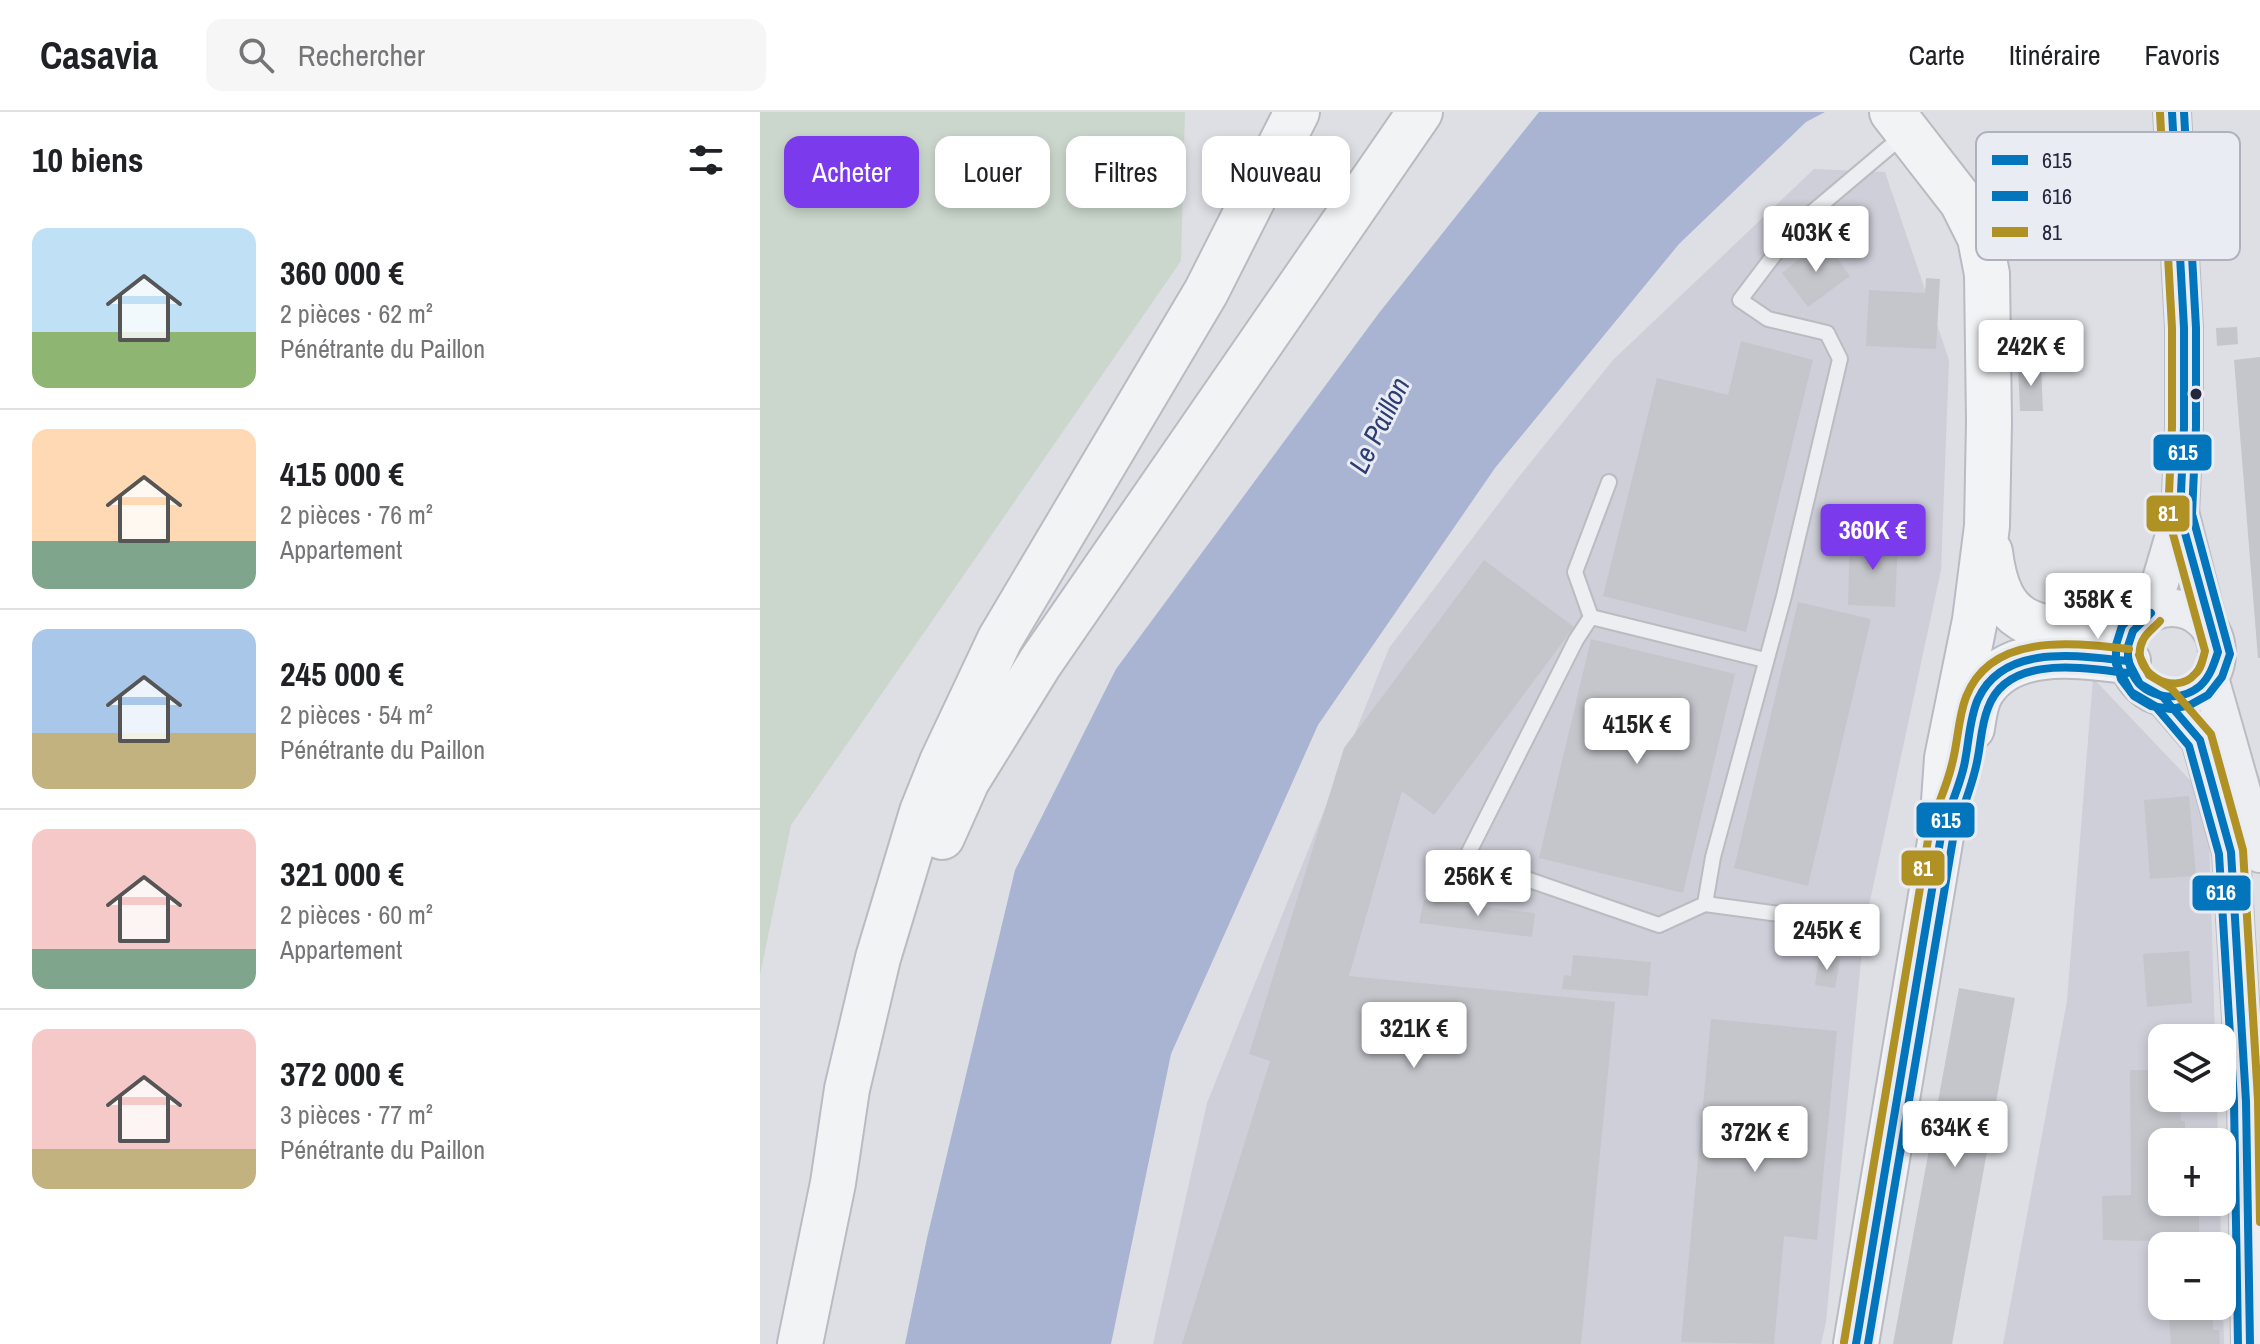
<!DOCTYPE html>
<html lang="fr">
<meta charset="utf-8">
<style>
body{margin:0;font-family:"Archivo Narrow",sans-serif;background:#f6f6f6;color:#202124;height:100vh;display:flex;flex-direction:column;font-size:30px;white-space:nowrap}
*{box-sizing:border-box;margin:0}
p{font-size:26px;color:#757577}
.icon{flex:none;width:44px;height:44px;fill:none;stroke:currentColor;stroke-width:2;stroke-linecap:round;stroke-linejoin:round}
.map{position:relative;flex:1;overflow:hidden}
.sheet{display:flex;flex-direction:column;background:#fff;width:760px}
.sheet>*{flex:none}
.banner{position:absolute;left:24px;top:24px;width:760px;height:72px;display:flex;gap:16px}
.fabs{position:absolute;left:1388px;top:912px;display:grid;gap:16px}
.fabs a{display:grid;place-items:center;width:88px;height:88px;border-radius:16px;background:#fff;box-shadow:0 4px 12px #0003;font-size:40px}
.price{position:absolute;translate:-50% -68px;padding:0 18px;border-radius:8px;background:#fff;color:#222;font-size:26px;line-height:52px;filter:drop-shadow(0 2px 4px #0008)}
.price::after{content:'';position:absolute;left:50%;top:48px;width:24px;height:18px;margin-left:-12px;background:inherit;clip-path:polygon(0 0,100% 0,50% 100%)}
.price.current{background:#7c3aed;color:#fff}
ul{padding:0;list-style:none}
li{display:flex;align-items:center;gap:24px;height:200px;padding:0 32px}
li+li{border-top:2px solid #e0e0e0}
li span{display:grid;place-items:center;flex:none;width:224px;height:160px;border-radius:16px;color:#555}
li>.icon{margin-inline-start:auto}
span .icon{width:96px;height:96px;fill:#fffc;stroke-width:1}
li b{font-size:34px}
h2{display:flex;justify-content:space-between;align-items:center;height:96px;padding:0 32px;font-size:34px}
.tag{padding:0 28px;border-radius:16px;background:#fff;box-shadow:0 4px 12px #0003;font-size:28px;line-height:72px}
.tag.current{background:#7c3aed;color:#fff}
header{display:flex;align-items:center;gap:48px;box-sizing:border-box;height:112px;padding:0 40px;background:#fff;border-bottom:2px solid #e0e0e0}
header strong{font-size:38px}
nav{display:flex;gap:44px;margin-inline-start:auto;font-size:28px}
.search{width:560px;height:72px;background:#f6f6f6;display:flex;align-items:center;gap:20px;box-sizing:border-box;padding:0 28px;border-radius:16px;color:#757577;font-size:30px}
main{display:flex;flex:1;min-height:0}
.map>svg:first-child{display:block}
</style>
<header>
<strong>Casavia</strong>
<div class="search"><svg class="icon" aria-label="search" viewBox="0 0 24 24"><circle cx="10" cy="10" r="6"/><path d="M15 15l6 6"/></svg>Rechercher</div>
<nav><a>Carte</a><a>Itinéraire</a><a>Favoris</a></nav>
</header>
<main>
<section class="sheet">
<h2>10 biens<svg class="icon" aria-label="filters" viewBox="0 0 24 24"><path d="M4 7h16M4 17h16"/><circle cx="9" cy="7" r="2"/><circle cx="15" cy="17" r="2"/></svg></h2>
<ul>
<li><span style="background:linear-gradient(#bfe0f5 65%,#8fb573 0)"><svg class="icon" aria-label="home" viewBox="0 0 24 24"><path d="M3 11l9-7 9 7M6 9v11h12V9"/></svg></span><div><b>360 000 €</b><p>2 pièces · 62 m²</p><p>Pénétrante du Paillon</p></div></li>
<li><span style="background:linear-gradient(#ffd9b3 70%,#7fa58c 0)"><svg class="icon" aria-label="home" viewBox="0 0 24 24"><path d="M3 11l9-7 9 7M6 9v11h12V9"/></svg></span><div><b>415 000 €</b><p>2 pièces · 76 m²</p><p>Appartement</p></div></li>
<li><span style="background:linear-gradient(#a9c7e8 65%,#c2b280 0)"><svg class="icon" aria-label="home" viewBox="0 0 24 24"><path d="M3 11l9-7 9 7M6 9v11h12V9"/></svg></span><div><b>245 000 €</b><p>2 pièces · 54 m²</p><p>Pénétrante du Paillon</p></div></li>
<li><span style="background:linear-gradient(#f6c9c9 75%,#7fa58c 0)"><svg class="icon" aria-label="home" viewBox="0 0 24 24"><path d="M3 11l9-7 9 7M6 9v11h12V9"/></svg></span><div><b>321 000 €</b><p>2 pièces · 60 m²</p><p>Appartement</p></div></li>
<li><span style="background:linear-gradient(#f6c9c9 75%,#c2b280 0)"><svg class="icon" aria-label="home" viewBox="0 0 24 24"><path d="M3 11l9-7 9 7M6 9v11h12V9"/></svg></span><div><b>372 000 €</b><p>3 pièces · 77 m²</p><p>Pénétrante du Paillon</p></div></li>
</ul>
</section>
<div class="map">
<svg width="1500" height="1232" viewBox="0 0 1500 1232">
<rect width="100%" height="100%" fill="#dedfe4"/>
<!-- built -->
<g fill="#cecfd9">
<polygon points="1054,57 1125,60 1189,248 1181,458 1104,817 1066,1210 1061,1232 393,1232 447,991 629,536 758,366 853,248"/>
<polygon points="1333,566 1448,687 1455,926 1402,926 1402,986 1457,986 1458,1030 1402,1030 1402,1090 1460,1090 1461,1134 1402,1134 1402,1194 1462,1194 1462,1164 1464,1232 1243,1232 1307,889"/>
</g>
<!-- green -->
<polygon fill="#cbd7cd" points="0,0 425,0 421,149 31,713 0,863"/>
<!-- water -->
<polygon fill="#a9b4d2" points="779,0 1065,0 1046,10 919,132 735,356 558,613 411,942 351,1232 145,1232 167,1126 255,758 356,557 619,201"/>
<!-- building -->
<g fill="#c5c6cc">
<polygon points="1064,128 1090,164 1048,195 1022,161"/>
<polygon points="1166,166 1180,167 1176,237 1106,234 1109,178 1165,181"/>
<polygon points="1477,215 1478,232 1457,234 1456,216"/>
<polygon points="981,229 1053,248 986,520 843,484 897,266 968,283"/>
<polygon points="1500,245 1500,546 1498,546 1474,248"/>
<polygon points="1281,253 1283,299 1260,299 1258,254"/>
<polygon points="1090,424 1138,427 1135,495 1088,493"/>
<polygon points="724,448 814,515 674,703 642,679 589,864 855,890 821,1232 422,1232 510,949 489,942 584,636"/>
<polygon points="1038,490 1111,507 1048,774 974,756"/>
<polygon points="831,527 975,562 923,781 779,746"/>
<polygon points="1429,684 1436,764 1390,767 1384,688"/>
<polygon points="664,788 775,801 772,825 659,811"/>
<polygon points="1429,839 1432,891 1387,895 1383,842"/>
<polygon points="813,843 891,850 888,884 802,877 804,863 811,864"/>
<polygon points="1059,844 1080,848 1075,876 1055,873"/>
<polygon points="1199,876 1255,886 1192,1232 1133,1232"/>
<polygon points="951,907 1077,919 1057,1128 1024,1124 1014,1232 921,1230"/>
<polygon points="1370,958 1402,958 1402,986 1420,986 1421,1009 1425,1009 1425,1025 1442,1024 1442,1030 1402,1030 1402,1090 1439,1090 1439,1130 1343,1128 1342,1084 1371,1083"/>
<polygon points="1408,1194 1457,1194 1458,1205 1453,1205 1453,1218 1459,1218 1460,1232 1411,1232"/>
</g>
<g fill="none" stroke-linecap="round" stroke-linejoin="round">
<defs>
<g id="service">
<polyline points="849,370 815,460 831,505 816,528 706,746 899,813 945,792 953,745 1024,484 1080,247 1067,221 1008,207 980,188 1036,114 1145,22"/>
<polyline points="831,505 1005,548"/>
<polyline points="945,792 1078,810"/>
</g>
<g id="tertiary">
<polyline points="1421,404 1449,515"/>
<circle cx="1412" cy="541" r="45"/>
<polyline points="1391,501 1420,403 1424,315 1424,216 1412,0"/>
<polyline points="1450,566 1500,742"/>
<polyline points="1403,585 1440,628 1471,740 1486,989 1490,1232"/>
</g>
<g id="primary">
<path d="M1230 440C1239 514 1272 517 1338 521"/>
<path d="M1212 616C1214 604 1215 590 1222 579 1251 532 1321 544 1368 549"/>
<polyline points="182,725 207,669 280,551 660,0"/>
<polyline points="40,1232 73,1071 87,977 118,846 162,700 182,650 240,527 446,180 537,0"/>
<polyline points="1096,1232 1182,718 1187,646 1215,508 1227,414 1229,310 1227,162 1220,126 1202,90 1132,0"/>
</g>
</defs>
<!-- service casing -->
<use href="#service" stroke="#bbbcc1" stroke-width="18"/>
<!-- tertiary casing -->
<use href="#tertiary" stroke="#bbbcc1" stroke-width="40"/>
<!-- primary casing -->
<use href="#primary" stroke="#b9bbc2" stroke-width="48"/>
<!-- service -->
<use href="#service" stroke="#edeef1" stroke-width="14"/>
<!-- tertiary -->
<use href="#tertiary" stroke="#edeef1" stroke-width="36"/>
<!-- primary -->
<use href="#primary" stroke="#f2f3f5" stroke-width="44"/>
<defs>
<g id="bus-1">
<polyline points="1391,501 1373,519 1368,534 1368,549 1380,572 1403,585 1440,628 1471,740 1486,989 1490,1232"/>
<path d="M1368 544C1369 550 1370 557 1373 563 1385 587 1420 591 1440 574 1450 565 1454 552 1458 540L1420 403 1424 315V216L1412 0"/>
<path d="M1096 1232 1182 718C1189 697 1199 676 1204 654 1209 632 1209 607 1218 587 1244 531 1318 544 1368 549"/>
</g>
<g id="bus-2">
<polyline points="1383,493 1362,514 1356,533 1356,552 1371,580 1395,594 1429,634 1459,742 1474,989 1478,1232"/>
<polyline points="1356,547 1361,567 1374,584 1391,594 1411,597 1430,593 1448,583 1462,565 1470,542 1432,402 1436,315 1436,216 1424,0"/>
<path d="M1108 1232 1194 721C1202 698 1212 675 1217 650 1221 632 1221 613 1228 596 1247 542 1323 556 1367 561"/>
</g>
<g id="bus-3">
<path d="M1400 509C1395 515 1386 521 1383 528 1367 558 1414 587 1435 562 1441 557 1443 547 1445 539L1408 404 1412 315V216L1400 1"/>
<polyline points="1379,543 1389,563 1411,576 1451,622 1483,738 1498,988 1500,1110"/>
<path d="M1084 1230 1170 716C1177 694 1187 674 1192 652 1198 630 1198 606 1206 585 1231 520 1313 531 1369 537"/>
</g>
</defs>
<!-- bus-1 casing -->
<use href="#bus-1" stroke="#eaecf4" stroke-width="14"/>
<!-- bus-2 casing -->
<use href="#bus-2" stroke="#eaecf4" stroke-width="14"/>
<!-- bus-3 casing -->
<use href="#bus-3" stroke="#eaecf4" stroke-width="14"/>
<!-- bus-1 -->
<use href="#bus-1" stroke="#0275bc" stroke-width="8"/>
<!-- bus-2 -->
<use href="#bus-2" stroke="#0275bc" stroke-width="8"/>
<!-- bus-3 -->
<use href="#bus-3" stroke="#b09123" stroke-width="8"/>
</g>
<!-- markers -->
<circle fill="#24283d" stroke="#eaecf4" stroke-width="3" cx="1436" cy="282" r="7"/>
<g text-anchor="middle" stroke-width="6" stroke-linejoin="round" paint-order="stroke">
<!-- water labels -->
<g font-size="28" font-style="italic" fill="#2c3d74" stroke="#eaecf4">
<text transform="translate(619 313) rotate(-64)" y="10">Le Paillon</text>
</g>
</g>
<!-- legend -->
<rect x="1216" y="20" width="264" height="128" rx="12" fill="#eaecf4" stroke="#afb1bd" stroke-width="2"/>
<rect x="1232" y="43" width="36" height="10" fill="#0275bc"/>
<rect x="1232" y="79" width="36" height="10" fill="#0275bc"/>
<rect x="1232" y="115" width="36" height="10" fill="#b09123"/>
<g font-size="22" fill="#24283d">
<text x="1282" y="56">615</text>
<text x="1282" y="92">616</text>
<text x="1282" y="128">81</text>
</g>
<g stroke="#eaecf4" stroke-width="3">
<rect x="1392" y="321" width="61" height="39" rx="8" fill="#0275bc"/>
<rect x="1385" y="382" width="46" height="39" rx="8" fill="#b09123"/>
<rect x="1155" y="689" width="61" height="38" rx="8" fill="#0275bc"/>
<rect x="1140" y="737" width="46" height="38" rx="8" fill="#b09123"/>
<rect x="1431" y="762" width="61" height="38" rx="8" fill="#0275bc"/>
</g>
<g font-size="22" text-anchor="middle" font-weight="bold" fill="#fff">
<text x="1423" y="348">615</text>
<text x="1408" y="409">81</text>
<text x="1186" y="716">615</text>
<text x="1163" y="764">81</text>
<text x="1461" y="788">616</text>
</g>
</svg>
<div class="fabs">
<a><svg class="icon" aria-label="layers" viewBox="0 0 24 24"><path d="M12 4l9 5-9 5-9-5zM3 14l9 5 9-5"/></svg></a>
<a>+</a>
<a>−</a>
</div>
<b class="price" style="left:1056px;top:162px">403K €</b>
<b class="price" style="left:1271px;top:276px">242K €</b>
<b class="price current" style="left:1113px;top:460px">360K €</b>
<b class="price" style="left:1338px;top:529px">358K €</b>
<b class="price" style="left:877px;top:654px">415K €</b>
<b class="price" style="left:718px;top:806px">256K €</b>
<b class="price" style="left:1067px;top:860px">245K €</b>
<b class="price" style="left:654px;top:958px">321K €</b>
<b class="price" style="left:1195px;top:1057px">634K €</b>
<b class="price" style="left:995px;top:1062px">372K €</b>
<div class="banner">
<a class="tag current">Acheter</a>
<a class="tag">Louer</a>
<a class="tag">Filtres</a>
<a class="tag">Nouveau</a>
</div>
</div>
</main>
